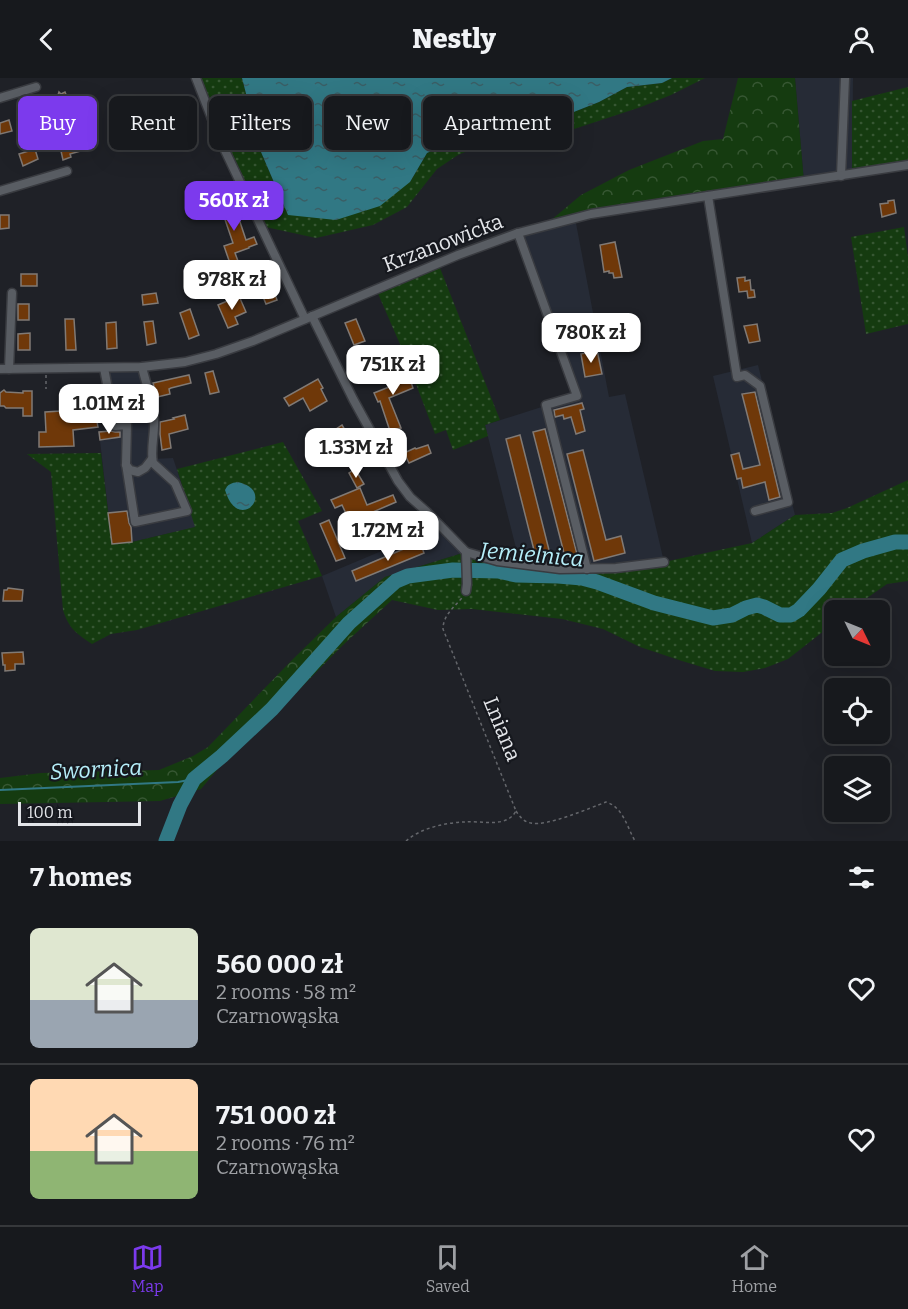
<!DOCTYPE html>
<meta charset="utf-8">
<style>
body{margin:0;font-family:Bitter,serif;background:#24262a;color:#f1f3f6;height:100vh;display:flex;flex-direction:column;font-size:22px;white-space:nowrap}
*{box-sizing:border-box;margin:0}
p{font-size:20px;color:#9ea0a4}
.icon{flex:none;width:33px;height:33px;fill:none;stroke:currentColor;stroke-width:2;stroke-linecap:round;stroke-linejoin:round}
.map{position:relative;height:763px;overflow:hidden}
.sheet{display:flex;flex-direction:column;background:#17191d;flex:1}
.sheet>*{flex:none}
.banner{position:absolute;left:18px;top:18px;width:600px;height:54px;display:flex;gap:12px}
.needle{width:39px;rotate:133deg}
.fabs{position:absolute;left:824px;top:522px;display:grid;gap:12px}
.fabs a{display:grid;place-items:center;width:66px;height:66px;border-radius:9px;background:#17191d;box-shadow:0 6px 24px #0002,0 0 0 2px #36383b;font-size:30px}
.scale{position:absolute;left:18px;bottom:15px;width:123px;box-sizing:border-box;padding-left:6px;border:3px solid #e3e5e9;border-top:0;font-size:16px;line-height:21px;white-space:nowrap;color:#e3e5e9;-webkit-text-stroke:4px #16181e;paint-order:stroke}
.price{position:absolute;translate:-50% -51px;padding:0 14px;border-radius:12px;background:#fff;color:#222;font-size:20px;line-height:39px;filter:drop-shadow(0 2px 3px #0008)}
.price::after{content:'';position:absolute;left:50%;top:36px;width:18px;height:14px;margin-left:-9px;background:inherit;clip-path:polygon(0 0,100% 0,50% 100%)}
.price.on{background:#7c3aed;color:#fff}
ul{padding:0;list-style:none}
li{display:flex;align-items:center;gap:18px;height:150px;padding:0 30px}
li+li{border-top:2px solid #36383b}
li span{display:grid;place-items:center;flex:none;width:168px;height:120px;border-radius:9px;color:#555}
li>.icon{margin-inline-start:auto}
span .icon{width:72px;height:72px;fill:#fffc;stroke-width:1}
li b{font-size:26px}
h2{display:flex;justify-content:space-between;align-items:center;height:72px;padding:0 30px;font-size:26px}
.chip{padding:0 21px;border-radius:9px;background:#17191d;box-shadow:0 6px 24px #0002,0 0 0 2px #36383b;font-size:21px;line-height:54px}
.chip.on{background:#7c3aed;color:#fff}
header{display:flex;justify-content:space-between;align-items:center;height:78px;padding:0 30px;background:#17191d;font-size:27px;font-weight:800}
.dock{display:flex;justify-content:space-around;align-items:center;height:84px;border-top:2px solid #36383b;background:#17191d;font-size:16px;color:#9ea0a4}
.dock a{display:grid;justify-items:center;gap:3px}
.dock .on{color:#7c3aed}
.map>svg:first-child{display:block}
</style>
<header><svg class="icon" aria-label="back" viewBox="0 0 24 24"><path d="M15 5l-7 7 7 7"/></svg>Nestly<svg class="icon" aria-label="person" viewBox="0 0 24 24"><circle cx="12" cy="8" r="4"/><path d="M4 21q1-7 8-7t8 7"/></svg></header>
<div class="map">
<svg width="908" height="763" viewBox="0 0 908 763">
<defs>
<pattern id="grass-dots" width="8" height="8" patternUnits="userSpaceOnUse" patternTransform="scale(1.5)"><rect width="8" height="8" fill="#153b10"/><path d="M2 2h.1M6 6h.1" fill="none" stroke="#375733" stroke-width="1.8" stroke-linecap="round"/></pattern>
<pattern id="forest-crowns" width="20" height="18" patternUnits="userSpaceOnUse" patternTransform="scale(1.5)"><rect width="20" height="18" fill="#153b10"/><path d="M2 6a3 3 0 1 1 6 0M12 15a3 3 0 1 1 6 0" fill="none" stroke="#375733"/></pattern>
<pattern id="water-ripples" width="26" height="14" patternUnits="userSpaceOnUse" patternTransform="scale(1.5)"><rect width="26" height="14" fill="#317884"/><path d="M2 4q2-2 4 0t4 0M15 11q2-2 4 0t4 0" fill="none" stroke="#3a5e65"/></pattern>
</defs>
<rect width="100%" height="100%" fill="#1f2127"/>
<!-- built -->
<g fill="#262b36">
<polygon points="795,0 853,0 852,96 804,104"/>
<polygon points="575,140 609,319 625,316 664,484 616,490 520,486 485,347 576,318 518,155"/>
<polygon points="758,287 795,437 752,465 713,298"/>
<polygon points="142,289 154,339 152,381 173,380 196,449 132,464 112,466 99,354 109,353 102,290"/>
<polygon points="441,448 466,474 385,499 336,539 322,498"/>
</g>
<!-- grass -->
<g fill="url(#grass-dots)">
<polygon points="201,0 242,0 261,74 278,114 410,104 427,75 518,34 546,45 599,24 627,9 662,5 672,0 705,0 671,17 641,29 571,52 499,60 458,77 437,91 407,129 373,147 316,160 261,148"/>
<polygon points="908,9 908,87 852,96 852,23"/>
<polygon points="904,149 908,179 908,246 866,256 851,159"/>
<polygon points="438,185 500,342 485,347 488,358 453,372 446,352 435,356 406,280 376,211"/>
<path d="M283 364 322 433 298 443 322 498 137 552 111 556 92 566C76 555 69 551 63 532L51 394 27 376 101 375 112 466 132 464 195 449 177 391Z"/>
<polygon points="908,402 908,503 887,506 850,532 834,532 834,545 788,581 765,590 743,594 715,593 682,583 640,569 603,551 562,541 472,531 438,532 392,522 385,499 466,474 560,491 664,484 752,465 795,437 832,435 847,430"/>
</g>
<!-- forest -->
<g fill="url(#forest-crowns)">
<polygon points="738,0 795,0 804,104 544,148 581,117 629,92 703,63 723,61"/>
<polygon points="385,499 392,522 343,567 283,628 226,681 201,711 160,723 0,726 0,700 41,695 159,692 193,678 208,669 291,583 336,539"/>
</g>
<!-- water -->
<g fill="url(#water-ripples)">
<polygon points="242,0 672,0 662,5 627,9 599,24 546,45 518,34 427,75 410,104 380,128 336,142 288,137 261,74"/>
<path d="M238 404C278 413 238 457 225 412 228 406 231 405 238 404Z"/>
</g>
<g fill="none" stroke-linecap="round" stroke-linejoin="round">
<!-- stream -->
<polyline stroke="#317884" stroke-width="2" points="0,712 178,704 194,701"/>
<!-- river -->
<polyline stroke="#317884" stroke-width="15" points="166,763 180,727 194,701 222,678 272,631 349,545 396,503 408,498 453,492 498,493 516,497 558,498 582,500 597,504 654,525 713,540 732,537 746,530 757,527 764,529 780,537 791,537 799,532 819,511 842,482 863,473 895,464 908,464"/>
</g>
<!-- building -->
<g fill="#6f3809" stroke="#817a75" stroke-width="1.5">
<polygon points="59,14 61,16 65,14 69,24 66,25 67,29 59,32 54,18 58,17"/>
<polygon points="185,21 189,36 180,39 176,24"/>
<polygon points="37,32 43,48 36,50 35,47 28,49 26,40 28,39 27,35"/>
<polygon points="9,42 12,53 0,56 0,45"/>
<polygon points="69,55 73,65 80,62 84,72 70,76 71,79 63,82 61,73 64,72 59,58"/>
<polygon points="35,71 38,81 23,88 19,76"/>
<polygon points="231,117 246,162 254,159 257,166 249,169 249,170 235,175 241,191 233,194 224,168 233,165 218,121"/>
<polygon points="894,122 896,135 882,139 880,126 888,125 888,123"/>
<polygon points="0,137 9,137 9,150 0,151"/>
<polygon points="615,164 622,199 614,200 613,195 609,195 609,193 604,194 600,167"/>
<rect x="21" y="196" width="16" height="12"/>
<polygon points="745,199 745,203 750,202 751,212 754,212 755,219 748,220 747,213 739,214 737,200"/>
<polygon points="273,210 277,222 266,226 261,214"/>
<polygon points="156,215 158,225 143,227 142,217"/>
<polygon points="239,218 246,234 235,239 238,246 228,250 218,227"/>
<rect x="18" y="226" width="11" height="16"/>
<polygon points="190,231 199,257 189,261 180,235"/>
<polygon points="65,241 74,241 76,272 66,272"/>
<polygon points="356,241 365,263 354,267 345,245"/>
<polygon points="153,243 156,265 147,267 144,244"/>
<polygon points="116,244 117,270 107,271 106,245"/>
<polygon points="757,246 760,263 749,265 744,248"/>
<polygon points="30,255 30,272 18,272 18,256"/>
<polygon points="597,272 602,296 585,299 581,276"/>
<polygon points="402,290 407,302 410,301 413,310 389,320 401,350 390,353 380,323 378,324 374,315 389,309 384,297"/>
<polygon points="213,293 219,314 210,316 205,295"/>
<polygon points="189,297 191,305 171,310 169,311 170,316 157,319 153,305"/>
<polygon points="318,301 323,310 321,311 327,323 310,333 303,320 289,328 284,320"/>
<polygon points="140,307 146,328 134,331 136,337 120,341 115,314"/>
<polygon points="4,312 6,314 23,315 23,313 32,313 32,338 23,338 23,330 6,330 4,328 0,328 0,315"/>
<polygon points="755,314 780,419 769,422 765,404 743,410 741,400 737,401 731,377 739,375 743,391 760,387 742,316"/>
<polygon points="582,325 584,331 580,332 585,353 576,356 571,339 564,341 563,337 555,339 554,332"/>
<polygon points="70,330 72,342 96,338 98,349 73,352 74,368 39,369 39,354 46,354 45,334 61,333 61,331"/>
<polygon points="185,337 188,351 169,356 171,370 162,372 160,356 160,344 174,341 173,340"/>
<polygon points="342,347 352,364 343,369 333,353"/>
<polygon points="545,351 577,476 565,479 533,354"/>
<polygon points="111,353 115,354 120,354 120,359 100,362 99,354"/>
<polygon points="520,357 550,476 536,480 506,361"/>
<polygon points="428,367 431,375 409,385 404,375 415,370 416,371"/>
<polygon points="583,372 606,462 621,458 625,475 594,483 567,376"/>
<polygon points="368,373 373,382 358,391 352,382"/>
<polygon points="355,391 364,406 357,410 349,395"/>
<polygon points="360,410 367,427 393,417 396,424 350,444 342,427 335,430 331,422"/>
<polygon points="127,433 129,445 131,449 132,464 112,466 108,435"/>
<polygon points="413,441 416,448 398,456 394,447"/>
<polygon points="329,442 345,480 336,483 320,446"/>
<polygon points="381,454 384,461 366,470 362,461"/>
<polygon points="420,464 424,475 356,503 352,493"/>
<polygon points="8,510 23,512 22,523 3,523 4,512 7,512"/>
<polygon points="23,574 24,586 15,586 15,592 5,593 5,587 3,587 2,575"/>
</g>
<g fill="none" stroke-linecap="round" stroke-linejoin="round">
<defs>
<g id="minor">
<polyline points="196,0 221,64 305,241"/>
<polyline points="0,20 36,9"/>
<polyline points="841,98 845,0"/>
<polyline points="0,113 67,93"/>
<polyline points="708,118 737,299 745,297 760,308 788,424 755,433"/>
<polyline points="518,155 577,318 546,327 587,491"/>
<polyline points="312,238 353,321 398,403 410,419 427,434 466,474 497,483 560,491 616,490 664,484"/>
<path d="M104 290 115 348 127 347 126 386 135 444 187 433 175 405 153 385C150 373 155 355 154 342 153 324 146 306 142 289"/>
<polyline points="0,291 142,289 185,284 216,276 253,263 458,177 518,155 591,136 908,87"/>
<polyline points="9,291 12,215"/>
<polyline points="126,387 130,392 138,394 145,390 152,381"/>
<polyline points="466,513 467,506 466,474"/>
</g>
</defs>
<!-- minor casing -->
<use href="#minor" stroke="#393b40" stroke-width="11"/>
<!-- path -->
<g stroke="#64666b" stroke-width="1.5" stroke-dasharray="3 3" stroke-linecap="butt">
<polyline points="46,297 46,311"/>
<path d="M516 733C520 739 524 744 531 745 546 749 590 730 606 724 623 729 627 749 635 763"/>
<path d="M406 763C421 750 444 745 464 744 481 742 506 751 516 733L443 551C443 538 453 530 462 520"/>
</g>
<!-- minor -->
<use href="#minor" stroke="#595d63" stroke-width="8"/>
</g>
<g text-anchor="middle" stroke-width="4.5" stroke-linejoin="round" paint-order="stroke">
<!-- street labels -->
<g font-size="21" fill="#e3e5e9" stroke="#16181e">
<text transform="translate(443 165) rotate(-21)" y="7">Krzanowicka</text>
<text transform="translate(502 651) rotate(68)" y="7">Lniana</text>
</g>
<!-- water labels -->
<g font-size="22" font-style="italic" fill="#b6effa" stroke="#16181e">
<text transform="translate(532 476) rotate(5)" y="8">Jemielnica</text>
<text transform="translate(96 691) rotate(-3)" y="8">Swornica</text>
</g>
</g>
</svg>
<div class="fabs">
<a><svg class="needle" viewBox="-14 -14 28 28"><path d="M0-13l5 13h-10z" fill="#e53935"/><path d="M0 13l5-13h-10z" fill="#9ea0a4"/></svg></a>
<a><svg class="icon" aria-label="locate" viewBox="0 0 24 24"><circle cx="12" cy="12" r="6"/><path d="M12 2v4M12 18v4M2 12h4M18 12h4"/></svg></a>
<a><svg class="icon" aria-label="layers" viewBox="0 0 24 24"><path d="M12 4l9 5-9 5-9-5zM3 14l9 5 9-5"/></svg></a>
</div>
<div class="scale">100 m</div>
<b class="price on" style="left:234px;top:154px">560K zł</b>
<b class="price" style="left:232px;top:233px">978K zł</b>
<b class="price" style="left:591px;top:286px">780K zł</b>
<b class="price" style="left:393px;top:318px">751K zł</b>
<b class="price" style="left:109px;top:357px">1.01M zł</b>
<b class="price" style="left:356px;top:401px">1.33M zł</b>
<b class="price" style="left:388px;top:484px">1.72M zł</b>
<div class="banner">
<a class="chip on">Buy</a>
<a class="chip">Rent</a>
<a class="chip">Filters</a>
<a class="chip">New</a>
<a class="chip">Apartment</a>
</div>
</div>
<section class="sheet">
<h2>7 homes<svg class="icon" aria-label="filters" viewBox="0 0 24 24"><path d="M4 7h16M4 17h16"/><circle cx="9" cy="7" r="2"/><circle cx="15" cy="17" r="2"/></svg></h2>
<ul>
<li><span style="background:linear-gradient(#dfe7d0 60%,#9aa5b1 0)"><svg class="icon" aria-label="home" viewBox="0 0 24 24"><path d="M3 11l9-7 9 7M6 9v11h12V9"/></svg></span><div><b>560 000 zł</b><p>2 rooms · 58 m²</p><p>Czarnowąska</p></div><svg class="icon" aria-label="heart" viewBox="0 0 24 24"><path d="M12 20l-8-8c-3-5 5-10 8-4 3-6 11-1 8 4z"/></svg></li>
<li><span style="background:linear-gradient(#ffd9b3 60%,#8fb573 0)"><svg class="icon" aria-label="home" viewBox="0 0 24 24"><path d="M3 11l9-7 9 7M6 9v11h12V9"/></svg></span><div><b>751 000 zł</b><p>2 rooms · 76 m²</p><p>Czarnowąska</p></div><svg class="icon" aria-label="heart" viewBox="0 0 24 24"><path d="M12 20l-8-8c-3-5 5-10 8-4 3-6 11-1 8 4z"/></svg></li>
</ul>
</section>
<nav class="dock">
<a class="on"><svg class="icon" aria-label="map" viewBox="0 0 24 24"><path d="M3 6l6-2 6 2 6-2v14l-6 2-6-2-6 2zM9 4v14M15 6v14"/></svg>Map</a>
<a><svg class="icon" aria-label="saved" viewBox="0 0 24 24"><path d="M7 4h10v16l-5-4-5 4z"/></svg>Saved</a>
<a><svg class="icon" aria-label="home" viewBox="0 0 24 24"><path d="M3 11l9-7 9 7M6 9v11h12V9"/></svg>Home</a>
</nav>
